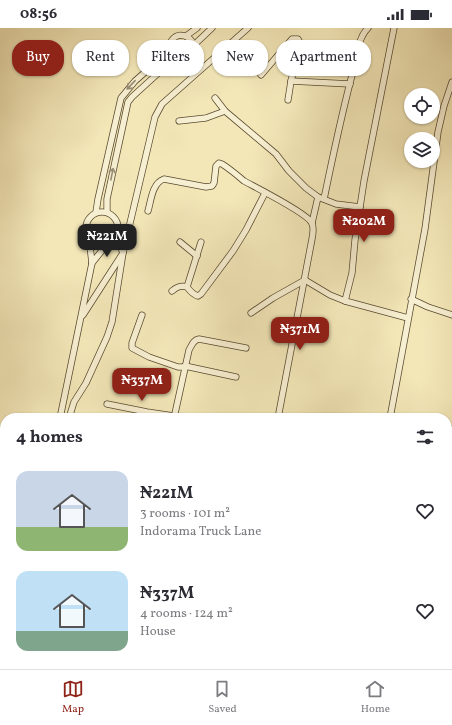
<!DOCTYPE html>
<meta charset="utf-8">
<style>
body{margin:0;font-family:Vollkorn,serif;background:#f7f7f7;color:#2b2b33;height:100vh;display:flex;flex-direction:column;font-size:15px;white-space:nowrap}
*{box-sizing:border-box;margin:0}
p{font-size:13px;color:#7c7c81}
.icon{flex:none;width:22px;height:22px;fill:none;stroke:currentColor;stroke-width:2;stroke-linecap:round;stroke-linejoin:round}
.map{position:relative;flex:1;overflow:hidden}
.sheet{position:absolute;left:0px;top:385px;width:452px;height:256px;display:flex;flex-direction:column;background:#fff;border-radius:16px 16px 0 0;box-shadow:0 1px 3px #0004}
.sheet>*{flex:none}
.banner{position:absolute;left:12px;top:12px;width:428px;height:36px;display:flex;gap:8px}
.tools{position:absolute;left:404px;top:60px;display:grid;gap:8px}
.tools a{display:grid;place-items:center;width:36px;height:36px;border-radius:50%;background:#fff;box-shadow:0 1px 3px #0004;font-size:20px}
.price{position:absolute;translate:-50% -34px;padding:0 9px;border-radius:8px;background:#8f2418;color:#fff;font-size:13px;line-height:26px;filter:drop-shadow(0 1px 2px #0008)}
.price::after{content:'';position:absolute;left:50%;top:24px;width:12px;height:9px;margin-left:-6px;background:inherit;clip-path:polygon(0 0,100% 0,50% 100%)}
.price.active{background:#222;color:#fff}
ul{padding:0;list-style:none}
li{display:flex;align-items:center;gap:12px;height:100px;padding:0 16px}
li span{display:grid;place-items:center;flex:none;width:112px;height:80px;border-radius:12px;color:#555}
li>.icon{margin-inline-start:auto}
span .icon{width:48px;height:48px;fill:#fffc;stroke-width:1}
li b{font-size:17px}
h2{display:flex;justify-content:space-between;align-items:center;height:48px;padding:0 16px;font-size:17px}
.chip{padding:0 14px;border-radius:16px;background:#fff;box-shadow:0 1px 3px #0004;font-size:14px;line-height:36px}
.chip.active{background:#8f2418;color:#fff}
.status{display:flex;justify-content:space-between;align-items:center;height:28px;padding:0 20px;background:#fff;direction:ltr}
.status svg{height:11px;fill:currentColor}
.menu{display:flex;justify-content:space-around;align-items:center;height:56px;border-top:1px solid #e1e1e2;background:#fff;font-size:11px;color:#7c7c81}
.menu a{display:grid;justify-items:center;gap:2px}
.menu .active{color:#8f2418}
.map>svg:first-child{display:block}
</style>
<div class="status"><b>08:56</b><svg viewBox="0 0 49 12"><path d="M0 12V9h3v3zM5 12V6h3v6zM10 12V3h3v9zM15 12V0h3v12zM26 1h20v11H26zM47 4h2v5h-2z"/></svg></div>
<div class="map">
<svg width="452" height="641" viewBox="0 0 452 641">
<rect width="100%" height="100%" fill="#f3e7b8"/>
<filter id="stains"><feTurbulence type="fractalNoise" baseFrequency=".005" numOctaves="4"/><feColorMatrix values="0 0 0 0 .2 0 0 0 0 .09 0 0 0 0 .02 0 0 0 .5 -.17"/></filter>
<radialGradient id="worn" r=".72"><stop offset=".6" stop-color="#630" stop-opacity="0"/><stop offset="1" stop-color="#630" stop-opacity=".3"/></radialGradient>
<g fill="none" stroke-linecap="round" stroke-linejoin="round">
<defs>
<g id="street">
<polyline points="186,8 197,0"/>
<path d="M194 17C190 8 179 3 172 12 158 31 197 43 194 17L212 0"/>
<polyline points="261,47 292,11 298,11 300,15 291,53 288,72"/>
<polyline points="291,53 350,56"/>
<polyline points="215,70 225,83 276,126 289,143 306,160 318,169 336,176 360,179"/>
<polyline points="179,93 206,90 225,83"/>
<path d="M324 171C333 128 342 83 354 40 357 27 358 10 368 0"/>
<path d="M148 183C151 173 152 155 164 151L206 159 212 158 214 155 216 138 219 135 222 136C230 141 237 147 244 153 257 160 307 185 312 195 314 200 313 206 312 211L278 390"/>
<circle cx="102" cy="200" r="16"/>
<polyline points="96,184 98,171 121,70 135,53 159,32 169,20"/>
<polyline points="107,184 107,171 128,74 132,69 165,39 177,31"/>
<polyline points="312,195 318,169"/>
<polyline points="180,214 197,228"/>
<polyline points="92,235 108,215"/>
<polyline points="305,252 330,267 345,273 408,290"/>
<polyline points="187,259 201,214"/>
<path d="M172 263C177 259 181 257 187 259 190 263 194 267 198 268L201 266 233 223 246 202 265 165"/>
<polyline points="411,271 428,279 452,287"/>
<polyline points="345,273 352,245 355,212 364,153 394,0"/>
<polyline points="251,285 273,270 305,252"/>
<polyline points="83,287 123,225 116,208"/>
<polyline points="142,287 132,315 132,320 149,329 178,339 183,339 185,338 236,349"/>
<polyline points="107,376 147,384 174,388"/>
<polyline points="60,390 92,235 89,210"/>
<polyline points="69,390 74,374 86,355 107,309 112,294 123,225 155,89 162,76 248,0"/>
<path d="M174 390 189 322C192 317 193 312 199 311L246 320"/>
<polyline points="390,390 425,201 438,104 444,78 452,54"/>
<polyline points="447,407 452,401"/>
<polyline points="447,465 452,458"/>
<polyline points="447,506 452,504"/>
<polyline points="111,636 116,641"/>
<polyline points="226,636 245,641"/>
<polyline points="9,641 11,636"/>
<polyline points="22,641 23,636"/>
<polyline points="178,641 192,636"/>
<polyline points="293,641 293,636"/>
<polyline points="341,641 342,636"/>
<polyline points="415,641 418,636"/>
</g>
</defs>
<!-- street casing -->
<use href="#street" stroke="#584a30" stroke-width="7"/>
<!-- street -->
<use href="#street" stroke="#f7efd1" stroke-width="5.5"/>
</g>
<!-- one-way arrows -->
<defs><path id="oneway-shaft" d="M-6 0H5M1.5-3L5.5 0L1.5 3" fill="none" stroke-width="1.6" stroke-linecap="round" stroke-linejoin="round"/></defs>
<g stroke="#988d74">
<use href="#oneway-shaft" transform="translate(131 57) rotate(133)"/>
<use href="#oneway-shaft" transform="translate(112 146) rotate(-79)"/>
</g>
<rect width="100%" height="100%" filter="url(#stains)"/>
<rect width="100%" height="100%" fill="url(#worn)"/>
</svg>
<div class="tools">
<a><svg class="icon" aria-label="locate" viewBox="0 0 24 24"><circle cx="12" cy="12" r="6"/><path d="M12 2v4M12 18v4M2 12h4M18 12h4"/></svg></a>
<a><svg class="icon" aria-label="layers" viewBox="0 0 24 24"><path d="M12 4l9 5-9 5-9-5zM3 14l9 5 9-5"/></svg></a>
</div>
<b class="price" style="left:364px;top:215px">₦202M</b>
<b class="price active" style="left:107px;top:230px">₦221M</b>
<b class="price" style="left:300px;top:323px">₦371M</b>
<b class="price" style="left:142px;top:374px">₦337M</b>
<div class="banner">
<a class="chip active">Buy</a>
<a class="chip">Rent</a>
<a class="chip">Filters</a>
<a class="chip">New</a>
<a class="chip">Apartment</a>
</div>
<section class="sheet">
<h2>4 homes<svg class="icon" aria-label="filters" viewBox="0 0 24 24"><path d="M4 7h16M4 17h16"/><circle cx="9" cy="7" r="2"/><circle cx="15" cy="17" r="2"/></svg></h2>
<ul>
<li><span style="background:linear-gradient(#c9d6e8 70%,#8fb573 0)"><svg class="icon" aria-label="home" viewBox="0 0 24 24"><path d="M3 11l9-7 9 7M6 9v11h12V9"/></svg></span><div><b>₦221M</b><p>3 rooms · 101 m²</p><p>Indorama Truck Lane</p></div><svg class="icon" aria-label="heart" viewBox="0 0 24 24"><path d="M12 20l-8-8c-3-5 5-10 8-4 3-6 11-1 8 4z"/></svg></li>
<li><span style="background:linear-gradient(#bfe0f5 75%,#7fa58c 0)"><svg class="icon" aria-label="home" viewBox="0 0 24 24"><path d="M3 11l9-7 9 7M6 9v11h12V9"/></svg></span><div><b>₦337M</b><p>4 rooms · 124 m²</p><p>House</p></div><svg class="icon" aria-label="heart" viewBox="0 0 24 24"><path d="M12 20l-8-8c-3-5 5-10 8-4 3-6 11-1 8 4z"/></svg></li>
</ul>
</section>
</div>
<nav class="menu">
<a class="active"><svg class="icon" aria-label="map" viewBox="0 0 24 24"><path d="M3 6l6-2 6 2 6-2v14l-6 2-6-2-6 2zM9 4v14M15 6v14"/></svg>Map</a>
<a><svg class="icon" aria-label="saved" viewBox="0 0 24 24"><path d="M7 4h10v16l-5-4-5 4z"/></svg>Saved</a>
<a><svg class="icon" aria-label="home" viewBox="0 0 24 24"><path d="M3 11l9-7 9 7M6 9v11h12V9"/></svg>Home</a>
</nav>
